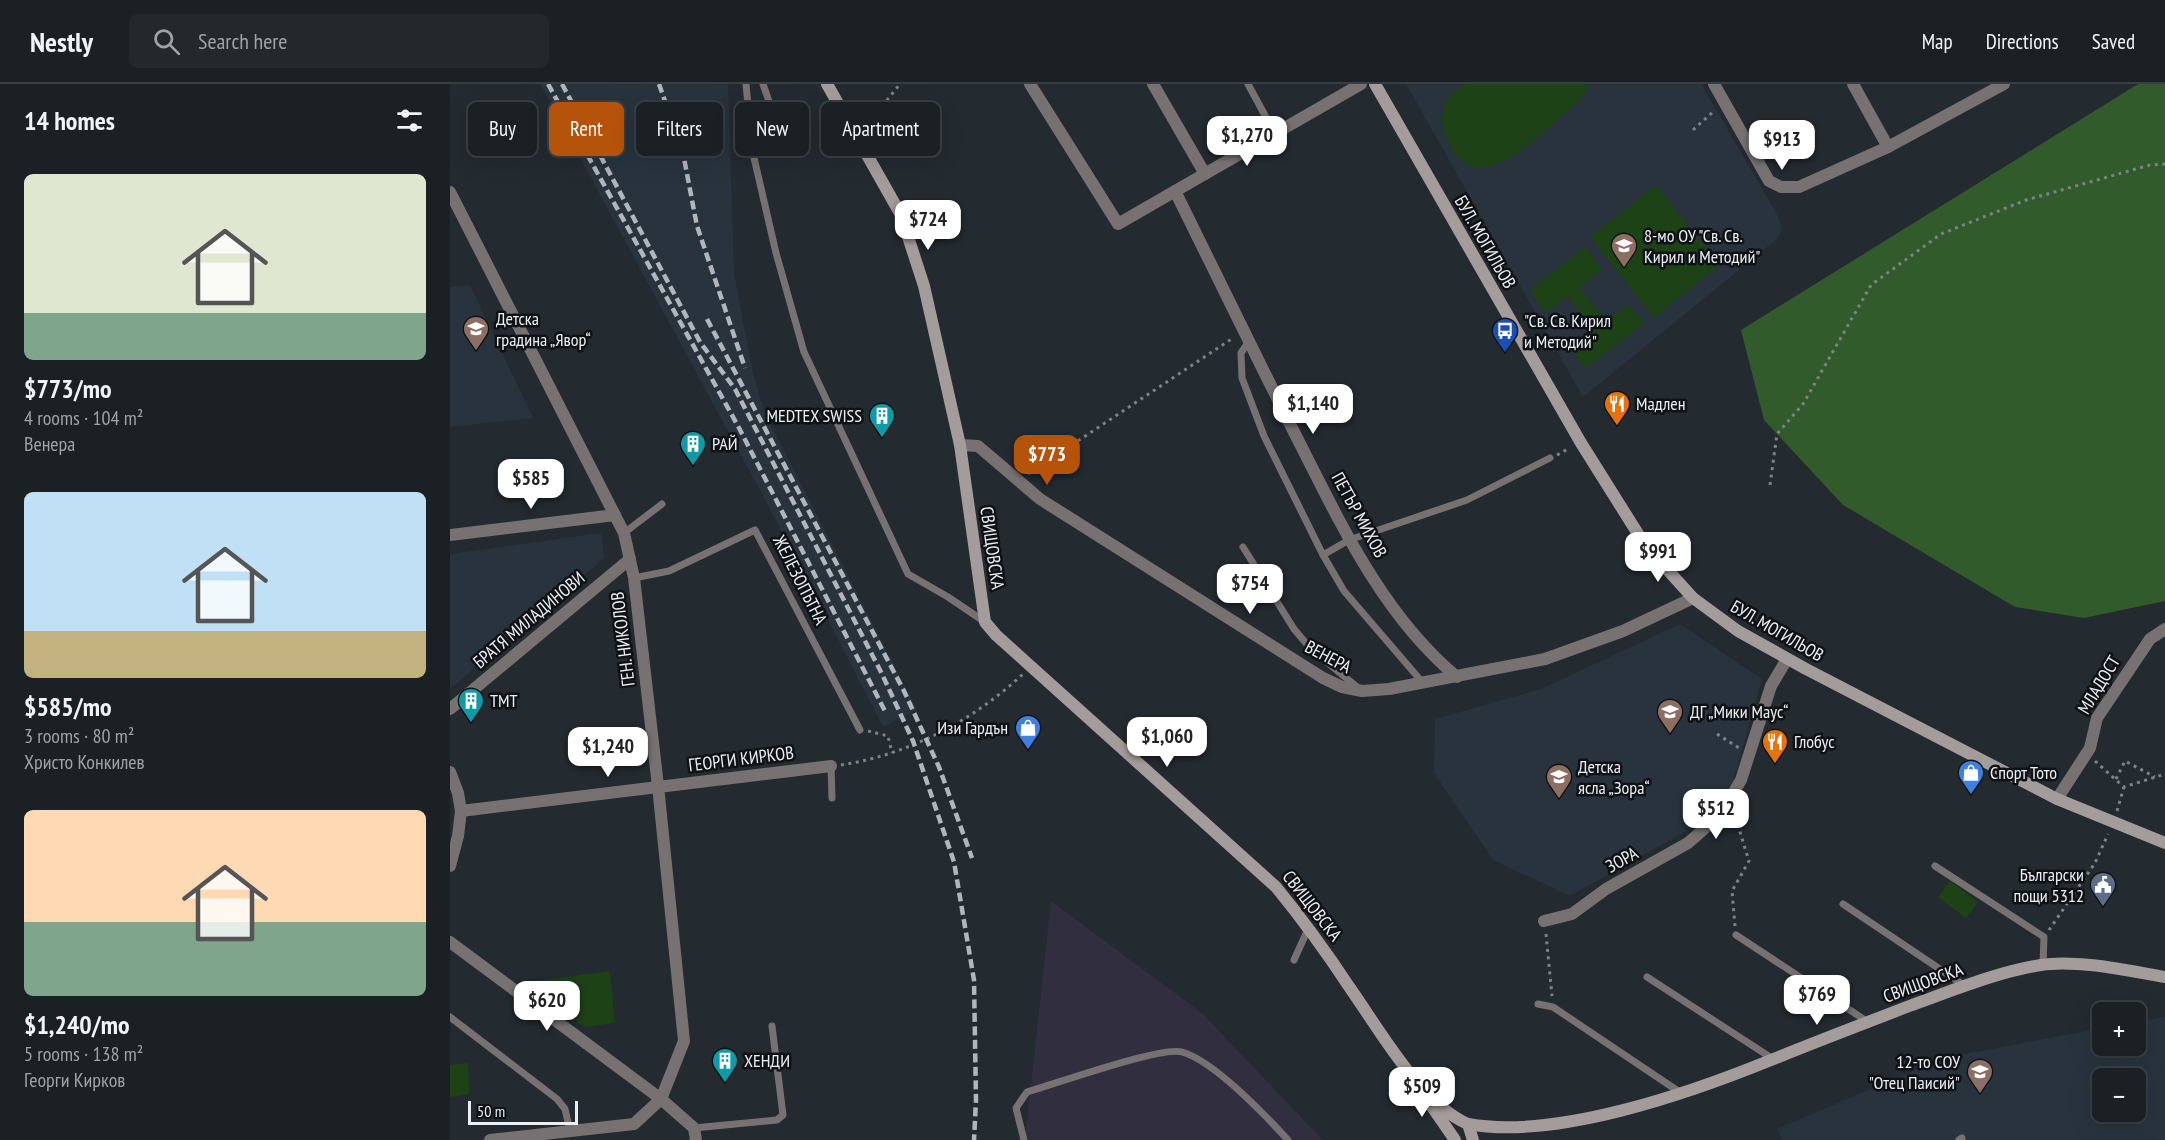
<!DOCTYPE html>
<meta charset="utf-8">
<style>
body{margin:0;font-family:"PT Sans Narrow",sans-serif;background:#23282c;color:#f1f3f6;height:100vh;display:flex;flex-direction:column;font-size:22px;white-space:nowrap}
*{box-sizing:border-box;margin:0}
p{font-size:20px;color:#9fa3a6}
.icon{flex:none;width:33px;height:33px;fill:none;stroke:currentColor;stroke-width:2;stroke-linecap:round;stroke-linejoin:round}
.map{position:relative;flex:1;overflow:hidden}
.panel{display:flex;flex-direction:column;background:#1a2024;width:450px}
.panel>*{flex:none}
.hud{position:absolute;left:18px;top:18px;width:570px;height:54px;display:flex;gap:12px}
.controls{position:absolute;left:1642px;top:918px;display:grid;gap:12px}
.controls a{display:grid;place-items:center;width:54px;height:54px;border-radius:9px;background:#1a2024;box-shadow:0 6px 24px #0002,0 0 0 2px #383e41;font-size:30px}
.scale{position:absolute;left:18px;bottom:15px;width:110px;box-sizing:border-box;padding-left:6px;border:3px solid #ebeff4;border-top:0;font-size:16px;line-height:21px;white-space:nowrap;color:#ebeff4;-webkit-text-stroke:4px #0f1215;paint-order:stroke}
.price{position:absolute;translate:-50% -51px;padding:0 14px;border-radius:12px;background:#fff;color:#222;font-size:20px;line-height:39px;filter:drop-shadow(0 2px 3px #0008)}
.price::after{content:'';position:absolute;left:50%;top:36px;width:18px;height:14px;margin-left:-9px;background:inherit;clip-path:polygon(0 0,100% 0,50% 100%)}
.price.active{background:#b45309;color:#fff}
ul{padding:0;list-style:none}
li{display:grid;align-content:center;gap:12px;height:318px;padding:0 24px}
li span{display:grid;place-items:center;height:186px;border-radius:9px;color:#555}
li>.icon{margin-inline-start:auto}
span .icon{width:108px;height:108px;fill:#fffc;stroke-width:1}
li b{font-size:26px}
h2{display:flex;justify-content:space-between;align-items:center;height:72px;padding:0 24px;font-size:26px}
.tag{padding:0 21px;border-radius:9px;background:#1a2024;box-shadow:0 6px 24px #0002,0 0 0 2px #383e41;font-size:21px;line-height:54px}
.tag.active{background:#b45309;color:#fff}
header{display:flex;align-items:center;gap:36px;box-sizing:border-box;height:84px;padding:0 30px;background:#1a2024;border-bottom:2px solid #383e41}
header strong{font-size:28px}
nav{display:flex;gap:33px;margin-inline-start:auto;font-size:21px}
.search{width:420px;height:54px;background:#23282c;display:flex;align-items:center;gap:15px;box-sizing:border-box;padding:0 21px;border-radius:9px;color:#9fa3a6;font-size:22px}
main{display:flex;flex:1;min-height:0}
.map>svg:first-child{display:block}
</style>
<header>
<strong>Nestly</strong>
<div class="search"><svg class="icon" aria-label="search" viewBox="0 0 24 24"><circle cx="10" cy="10" r="6"/><path d="M15 15l6 6"/></svg>Search here</div>
<nav><a>Map</a><a>Directions</a><a>Saved</a></nav>
</header>
<main>
<section class="panel">
<h2>14 homes<svg class="icon" aria-label="filters" viewBox="0 0 24 24"><path d="M4 7h16M4 17h16"/><circle cx="9" cy="7" r="2"/><circle cx="15" cy="17" r="2"/></svg></h2>
<ul>
<li><span style="background:linear-gradient(#dfe7d0 75%,#7fa58c 0)"><svg class="icon" aria-label="home" viewBox="0 0 24 24"><path d="M3 11l9-7 9 7M6 9v11h12V9"/></svg></span><div><b>$773/mo</b><p>4 rooms · 104 m²</p><p>Венера</p></div></li>
<li><span style="background:linear-gradient(#bfe0f5 75%,#c2b280 0)"><svg class="icon" aria-label="home" viewBox="0 0 24 24"><path d="M3 11l9-7 9 7M6 9v11h12V9"/></svg></span><div><b>$585/mo</b><p>3 rooms · 80 m²</p><p>Христо Конкилев</p></div></li>
<li><span style="background:linear-gradient(#ffd9b3 60%,#7fa58c 0)"><svg class="icon" aria-label="home" viewBox="0 0 24 24"><path d="M3 11l9-7 9 7M6 9v11h12V9"/></svg></span><div><b>$1,240/mo</b><p>5 rooms · 138 m²</p><p>Георги Кирков</p></div></li>
</ul>
</section>
<div class="map">
<svg width="1715" height="1056" viewBox="0 0 1715 1056">
<rect width="100%" height="100%" fill="#232a30"/>
<!-- built -->
<g fill="#28333e" fill-rule="evenodd">
<polygon points="90,0 278,0 284,189 303,289 315,329 467,626 433,643 340,462"/>
<polygon points="956,0 1251,0 1327,130 1332,145 1327,155 1133,313"/>
<polygon points="20,201 83,334 0,343 0,203"/>
<polygon points="151,449 154,474 0,605 0,470"/>
<polygon points="1230,540 1312,595 1283,698 1245,742 1120,812 1043,776 984,689 985,635 1091,605"/>
<path d="M1715 933V1056H1333L1327 1045 1493 974 1653 944V962H1686V938ZM1653 994H1686V1028H1653Z"/>
</g>
<!-- industrial -->
<polygon fill="#302e3f" points="601,817 752,929 873,1056 575,1056"/>
<!-- green -->
<g fill="#1d4216">
<path d="M1015 0H1139C1133 17 1115 29 1102 40 1082 58 1061 80 1033 83 1003 86 985 42 995 18 998 11 1009 5 1015 0Z"/>
<polygon points="1206,101 1269,181 1204,234 1140,153"/>
<polygon points="1135,163 1152,186 1129,203 1156,237 1178,221 1194,239 1135,285 1122,266 1145,248 1118,212 1095,229 1080,206"/>
<polygon points="1500,797 1528,818 1516,834 1488,813"/>
<polygon points="160,887 165,939 135,943 124,935 123,925 88,897"/>
<polygon points="18,979 19,1010 0,1013 0,981"/>
</g>
<!-- forest -->
<polygon fill="#315b2a" points="1688,0 1715,0 1715,517 1634,534 1565,523 1393,421 1314,336 1291,246"/>
<g fill="none" stroke-linecap="round" stroke-linejoin="round">
<!-- path -->
<g stroke="#7c8288" stroke-width="3" stroke-dasharray="3 4.5" stroke-linecap="butt">
<polyline points="404,24 429,26 450,0"/>
<polyline points="1243,46 1264,27"/>
<polyline points="1107,371 1120,364"/>
<polyline points="578,390 783,254"/>
<polyline points="1320,401 1327,350 1353,320 1421,201 1491,150 1576,116 1700,81 1715,80"/>
<polyline points="418,647 438,652 442,669"/>
<polyline points="1267,650 1289,664"/>
<polyline points="1645,677 1674,703 1715,690"/>
<path d="M391 681C458 671 524 636 573 590"/>
<polyline points="1666,695 1675,677 1705,693"/>
<polyline points="1667,727 1674,703"/>
<polyline points="1285,842 1282,807 1299,777 1285,732"/>
<polyline points="1599,846 1645,779 1658,750"/>
<polyline points="1096,850 1102,912"/>
</g>
<!-- lane -->
<g stroke="#777271" stroke-width="7">
<polyline points="296,0 302,65 326,169 354,268 458,490 498,513 535,538"/>
<polyline points="313,0 324,32"/>
<polyline points="798,0 825,50"/>
<polyline points="799,257 791,269 792,294 814,352 873,471 894,507 973,599"/>
<polyline points="174,449 212,420"/>
<polyline points="793,463 844,545 860,564 907,603"/>
<polyline points="873,471 899,456 1017,416 1100,374"/>
<polyline points="184,494 219,487 305,446 410,646"/>
<polyline points="381,682 382,714"/>
<polyline points="1485,782 1594,853 1593,880"/>
<polyline points="1393,820 1515,902"/>
<polyline points="1286,851 1418,938"/>
<polyline points="844,876 859,843"/>
<polyline points="1197,893 1323,975"/>
<polyline points="1088,920 1103,923 1231,1009"/>
<polyline points="0,933 107,1015 115,1025 120,1047"/>
<polyline points="244,1044 327,1036 333,1031 322,942"/>
<path d="M574 1056 566 1024 577 1008C605 1000 711 962 732 968 764 977 815 1031 838 1056"/>
<polyline points="1509,1056 1512,1054"/>
</g>
<!-- street -->
<g stroke="#777271" stroke-width="12">
<polyline points="580,0 668,140 911,0"/>
<polyline points="703,0 755,90"/>
<polyline points="1264,0 1319,97 1331,103 1349,103 1438,63 1554,0"/>
<polyline points="1403,0 1438,63"/>
<path d="M725 107C765 188 804 268 844 348 888 434 931 530 1007 593"/>
<polyline points="0,108 174,449 184,494 208,702 234,957 211,1015 244,1044 246,1056"/>
<polyline points="510,361 528,362 590,415 873,594 892,603 912,607 939,605 1095,575 1173,547 1243,514"/>
<polyline points="0,451 165,431"/>
<polyline points="0,625 180,475"/>
<polyline points="0,688 8,709 11,727"/>
<polyline points="1607,715 1640,664 1647,634 1700,555 1715,545"/>
<polyline points="0,782 8,752 11,727 381,682"/>
<polyline points="1094,837 1122,830 1156,805 1238,759 1270,731 1291,696 1321,602 1337,575"/>
<polyline points="0,858 211,1015 184,1040 40,1056"/>
</g>
<!-- secondary -->
<g stroke="#a49c9b" stroke-width="12">
<path d="M377 0 451 131 474 202 510 361 535 538 546 551 826 803C853 836 877 869 900 904 929 945 971 1020 1018 1040 1106 1056 1240 1009 1321 976 1368 957 1415 939 1462 921 1504 906 1547 888 1591 881 1625 875 1680 887 1715 893"/>
<polyline points="925,0 1131,359 1195,461 1243,514 1288,547 1356,585 1607,715 1715,759"/>
<polyline points="976,1014 1005,1056"/>
<polyline points="1018,1040 1023,1056"/>
</g>
<!-- rail -->
<g stroke="#b1b6bb" stroke-width="4.5" stroke-dasharray="9 4.5" stroke-linecap="butt">
<polyline points="98,0 288,342 436,629"/>
<polyline points="112,0 250,258 285,305 432,590 463,657 504,778 524,896 526,1016 524,1056"/>
<polyline points="209,0 233,69 247,142 295,284"/>
<polyline points="257,235 454,607 489,683 522,774"/>
</g>
</g>
<!-- icons -->
<defs>
<symbol id="school-pin" viewBox="-11 -11 22 30"><path d="M0 17L-7.5 6A9.5 9.5 0 1 1 7.5 6Z" fill="#8d6e63" stroke="#0f1215"/><path d="M0-5L7-2L0 1L-7-2ZM-4 1L0 2.5L4 1V4Q0 6-4 4Z" fill="#fff"/></symbol>
<symbol id="bus-pin" viewBox="-11 -11 22 30"><path d="M0 17L-7.5 6A9.5 9.5 0 1 1 7.5 6Z" fill="#1a4fb4" stroke="#0f1215"/><path d="M-5-6H5V4H4V6H2V4H-2V6H-4V4H-5ZM-3.5-4V0h7V-4ZM-3.5 1.2v1.5H-2V1.2ZM2 1.2v1.5H3.5V1.2Z" fill="#fff"/></symbol>
<symbol id="restaurant-pin" viewBox="-11 -11 22 30"><path d="M0 17L-7.5 6A9.5 9.5 0 1 1 7.5 6Z" fill="#e8710a" stroke="#0f1215"/><path d="M-5-6h1v4h1v-4h1v4h1v-4h1v5L-1.5 .5V6h-2V.5L-5-1ZM5-6V6H3V1.5H1.5Q1.5-4 5-6Z" fill="#fff"/></symbol>
<symbol id="building-pin" viewBox="-11 -11 22 30"><path d="M0 17L-7.5 6A9.5 9.5 0 1 1 7.5 6Z" fill="#0f9aa8" stroke="#0f1215"/><path d="M-4-6H4V6H1V3H-1V6H-4ZM-2.5-4.3h1.7v1.8h-1.7ZM.8-4.3h1.7v1.8H.8ZM-2.5-1h1.7V.8h-1.7ZM.8-1h1.7V.8H.8Z" fill="#fff"/></symbol>
<symbol id="shop-pin" viewBox="-11 -11 22 30"><path d="M0 17L-7.5 6A9.5 9.5 0 1 1 7.5 6Z" fill="#3f7fe0" stroke="#0f1215"/><path d="M-5-2.5h2.3a2.7 3.5 0 0 1 5.4 0H5L5.5 6h-11ZM-1.5-2.5h3a1.5 2.3 0 0 0-3 0Z" fill="#fff"/></symbol>
<symbol id="civic-pin" viewBox="-11 -11 22 30"><path d="M0 17L-7.5 6A9.5 9.5 0 1 1 7.5 6Z" fill="#5c6f8a" stroke="#0f1215"/><path d="M-.6-6.5H3V-4.5H.6V-3L4-1V1h2V6H-6V1h2V-1L-.6-3ZM-1.2 2.5V6h2.4V2.5Z" fill="#fff"/></symbol>
</defs>
<g fill-rule="evenodd">
<use href="#school-pin" x="1159" y="147" width="30" height="40"/>
<use href="#school-pin" x="11" y="230" width="30" height="40"/>
<use href="#bus-pin" x="1040" y="232" width="30" height="40"/>
<use href="#restaurant-pin" x="1152" y="305" width="30" height="40"/>
<use href="#building-pin" x="417" y="317" width="30" height="40"/>
<use href="#building-pin" x="228" y="345" width="30" height="40"/>
<use href="#building-pin" x="6" y="602" width="30" height="40"/>
<use href="#school-pin" x="1205" y="613" width="30" height="40"/>
<use href="#shop-pin" x="563" y="629" width="30" height="40"/>
<use href="#restaurant-pin" x="1310" y="643" width="30" height="40"/>
<use href="#shop-pin" x="1506" y="674" width="30" height="40"/>
<use href="#school-pin" x="1094" y="678" width="30" height="40"/>
<use href="#civic-pin" x="1638" y="786" width="30" height="40"/>
<use href="#building-pin" x="260" y="962" width="30" height="40"/>
<use href="#school-pin" x="1515" y="973" width="30" height="40"/>
</g>
<g text-anchor="middle" stroke-width="5" stroke-linejoin="round" paint-order="stroke">
<!-- poi labels -->
<g font-size="18" fill="#ebeff4" stroke="#0f1215" text-anchor="start">
<text x="1194" y="158">8-мо ОУ "Св. Св.<tspan x="1194" dy="21">Кирил и Методий"</tspan></text>
<text x="46" y="241">Детска<tspan x="46" dy="21">градина „Явор“</tspan></text>
<text x="1074" y="243">"Св. Св. Кирил<tspan x="1074" dy="21">и Методий"</tspan></text>
<text x="1186" y="326">Мадлен</text>
<text x="412" y="338" text-anchor="end">MEDTEX SWISS</text>
<text x="262" y="366">РАЙ</text>
<text x="40" y="623">TMT</text>
<text x="1240" y="634">ДГ „Мики Маус“</text>
<text x="558" y="650" text-anchor="end">Изи Гардън</text>
<text x="1344" y="664">Глобус</text>
<text x="1128" y="689">Детска<tspan x="1128" dy="21">ясла „Зора“</tspan></text>
<text x="1540" y="695">Спорт Тото</text>
<text x="1634" y="797" text-anchor="end">Български<tspan x="1634" dy="21">пощи 5312</tspan></text>
<text x="294" y="983">ХЕНДИ</text>
<text x="1510" y="984" text-anchor="end">12-то СОУ<tspan x="1510" dy="21">"Отец Паисий"</tspan></text>
</g>
<!-- street labels -->
<g font-size="18" fill="#ebeff4" stroke="#0f1215">
<text transform="translate(1035 158) rotate(60)" y="6">БУЛ. МОГИЛЬОВ</text>
<text transform="translate(909 431) rotate(61)" y="6">ПЕТЪР МИХОВ</text>
<text transform="translate(542 464) rotate(82)" y="6">СВИЩОВСКА</text>
<text transform="translate(350 496) rotate(63)" y="6">ЖЕЛЕЗОПЪТНА</text>
<text transform="translate(79 536) rotate(-40)" y="6">БРАТЯ МИЛАДИНОВИ</text>
<text transform="translate(1327 547) rotate(30)" y="6">БУЛ. МОГИЛЬОВ</text>
<text transform="translate(173 555) rotate(-97)" y="6">ГЕН. НИКОЛОВ</text>
<text transform="translate(878 573) rotate(28)" y="6">ВЕНЕРА</text>
<text transform="translate(1649 601) rotate(-59)" y="6">МЛАДОСТ</text>
<text transform="translate(291 675) rotate(-7)" y="6">ГЕОРГИ КИРКОВ</text>
<text transform="translate(1172 776) rotate(-29)" y="6">ЗОРА</text>
<text transform="translate(862 822) rotate(52)" y="6">СВИЩОВСКА</text>
<text transform="translate(1473 899) rotate(-20)" y="6">СВИЩОВСКА</text>
</g>
</g>
</svg>
<div class="controls">
<a>+</a>
<a>−</a>
</div>
<div class="scale">50 m</div>
<b class="price" style="left:797px;top:83px">$1,270</b>
<b class="price" style="left:1332px;top:87px">$913</b>
<b class="price" style="left:478px;top:167px">$724</b>
<b class="price" style="left:863px;top:351px">$1,140</b>
<b class="price active" style="left:597px;top:402px">$773</b>
<b class="price" style="left:81px;top:426px">$585</b>
<b class="price" style="left:1208px;top:499px">$991</b>
<b class="price" style="left:800px;top:531px">$754</b>
<b class="price" style="left:717px;top:684px">$1,060</b>
<b class="price" style="left:158px;top:694px">$1,240</b>
<b class="price" style="left:1266px;top:756px">$512</b>
<b class="price" style="left:1367px;top:942px">$769</b>
<b class="price" style="left:97px;top:948px">$620</b>
<b class="price" style="left:972px;top:1034px">$509</b>
<div class="hud">
<a class="tag">Buy</a>
<a class="tag active">Rent</a>
<a class="tag">Filters</a>
<a class="tag">New</a>
<a class="tag">Apartment</a>
</div>
</div>
</main>
